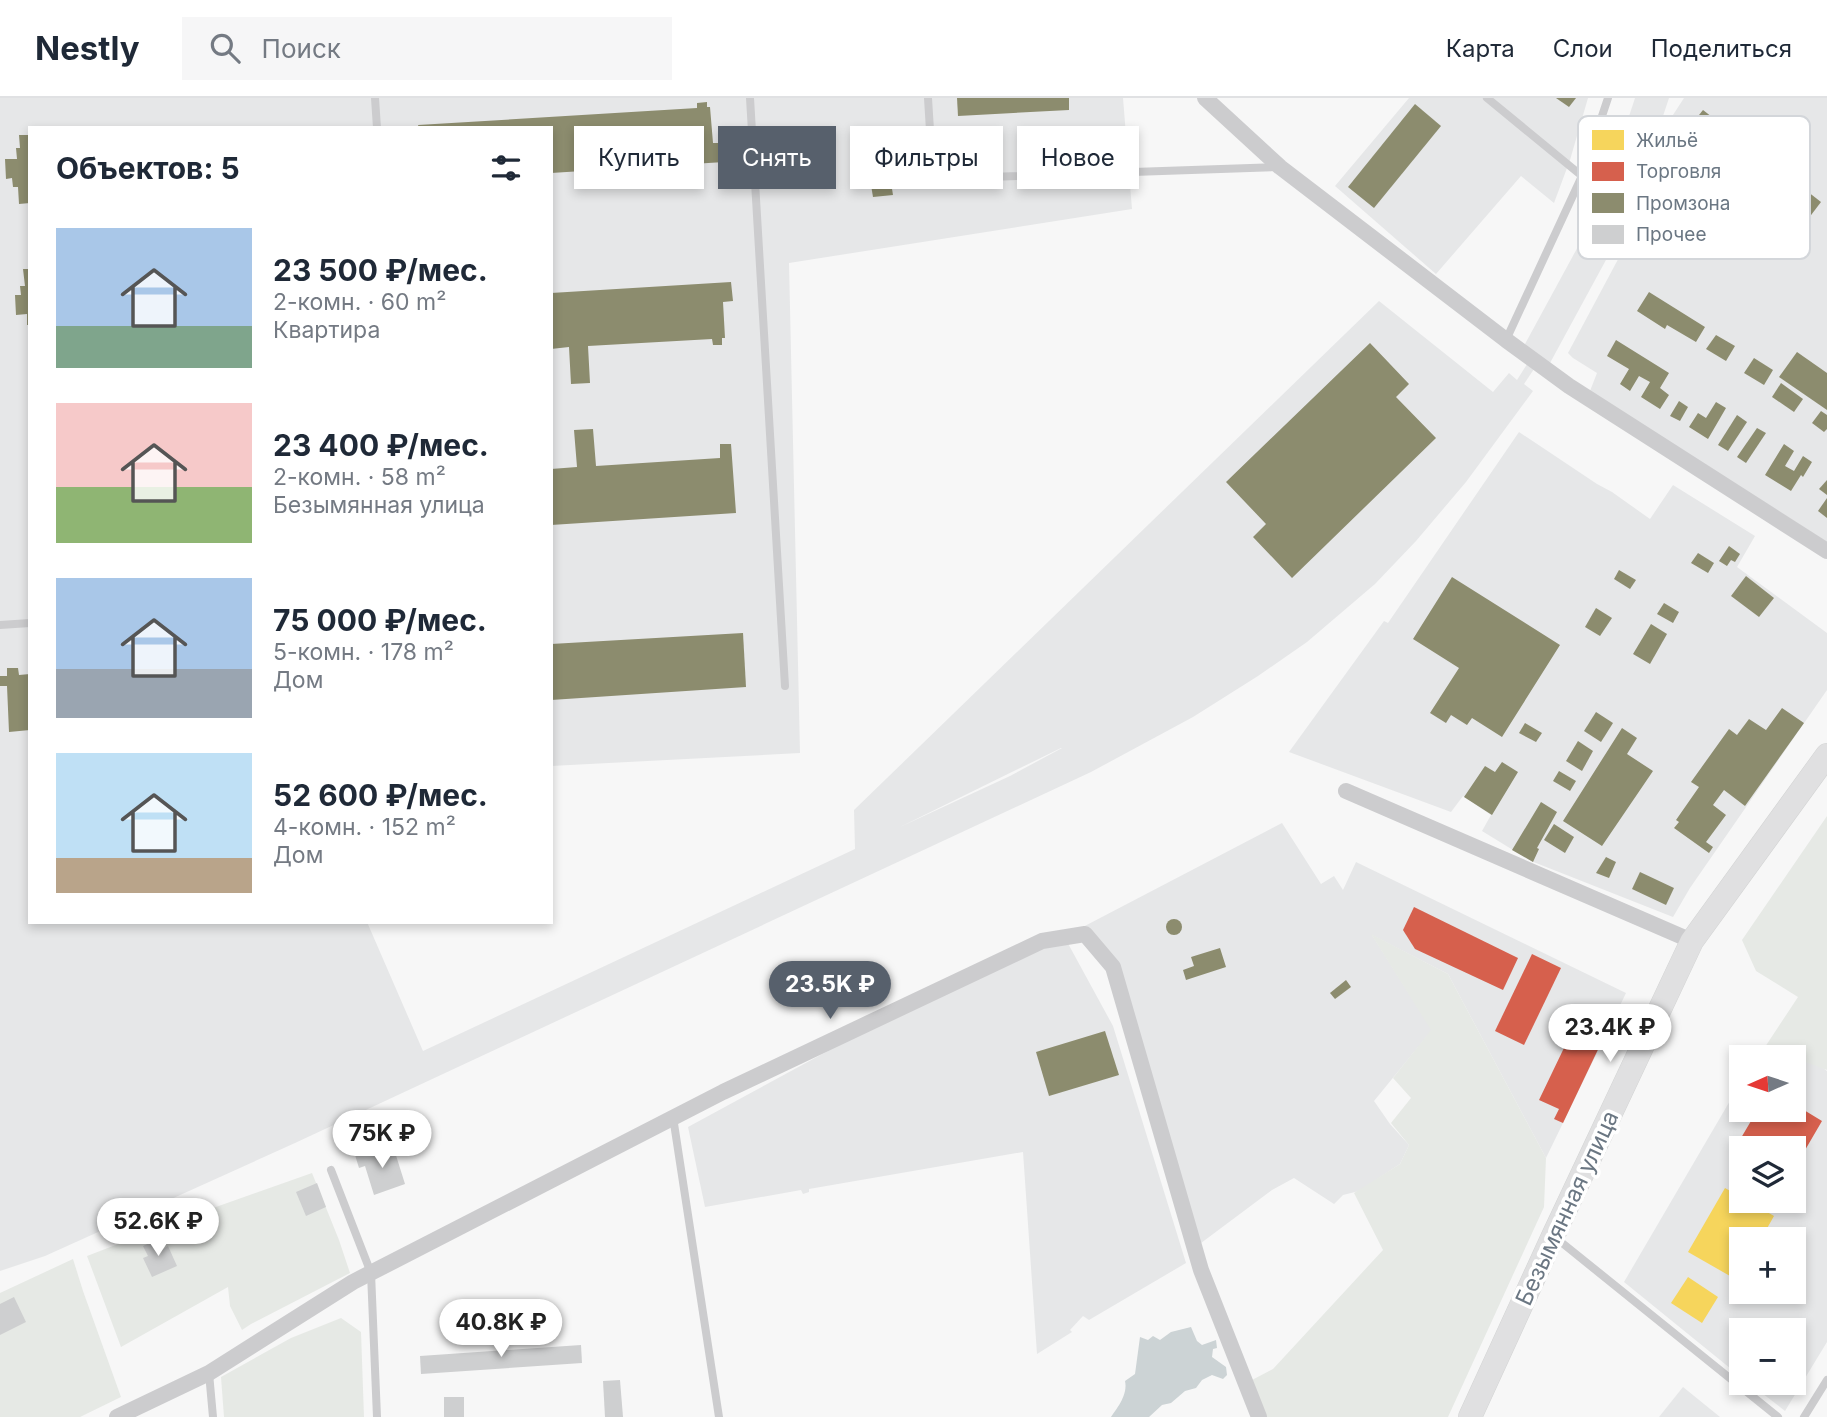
<!DOCTYPE html>
<html lang="ru">
<meta charset="utf-8">
<style>
body{margin:0;font-family:Inter,sans-serif;background:#f6f6f7;color:#1f2937;height:100vh;display:flex;flex-direction:column;font-size:26px;white-space:nowrap}
*{box-sizing:border-box;margin:0}
p{font-size:23px;color:#747a83}
.icon{flex:none;width:38px;height:38px;fill:none;stroke:currentColor;stroke-width:2;stroke-linecap:round;stroke-linejoin:round}
.map{position:relative;flex:1;overflow:hidden}
.side{position:absolute;left:28px;top:28px;width:525px;height:798px;display:flex;flex-direction:column;background:#fff;border-radius:0px;box-shadow:0 4px 10px #0003}
.side>*{flex:none}
.hud{position:absolute;left:574px;top:28px;width:665px;height:63px;display:flex;gap:14px}
.needle{width:46px;rotate:267deg}
.fabs{position:absolute;left:1729px;top:947px;display:grid;gap:14px}
.fabs a{display:grid;place-items:center;width:77px;height:77px;border-radius:0px;background:#fff;box-shadow:0 4px 10px #0003;font-size:35px}
.price{position:absolute;translate:-50% -60px;padding:0 16px;border-radius:24px;background:#fff;color:#222;font-size:23px;line-height:46px;filter:drop-shadow(0 2px 4px #0008)}
.price::after{content:'';position:absolute;left:50%;top:42px;width:21px;height:16px;margin-left:-10px;background:inherit;clip-path:polygon(0 0,100% 0,50% 100%)}
.price.current{background:#57606c;color:#fff}
ul{padding:0;list-style:none}
li{display:flex;align-items:center;gap:21px;height:175px;padding:0 28px}
li span{display:grid;place-items:center;flex:none;width:196px;height:140px;border-radius:0px;color:#555}
li>.icon{margin-inline-start:auto}
span .icon{width:84px;height:84px;fill:#fffc;stroke-width:1}
li b{font-size:30px}
h2{display:flex;justify-content:space-between;align-items:center;height:84px;padding:0 28px;font-size:30px}
.chip{padding:0 24px;border-radius:0px;background:#fff;box-shadow:0 4px 10px #0003;font-size:24px;line-height:63px}
.chip.current{background:#57606c;color:#fff}
header{display:flex;align-items:center;gap:42px;box-sizing:border-box;height:98px;padding:0 35px;background:#fff;border-bottom:2px solid #e0e1e3}
header strong{font-size:33px}
nav{display:flex;gap:38px;margin-inline-start:auto;font-size:24px}
.search{width:490px;height:63px;background:#f6f6f7;display:flex;align-items:center;gap:18px;box-sizing:border-box;padding:0 24px;border-radius:0px;color:#747a83;font-size:26px}
.map>svg:first-child{display:block}
</style>
<header>
<strong>Nestly</strong>
<div class="search"><svg class="icon" aria-label="search" viewBox="0 0 24 24"><circle cx="10" cy="10" r="6"/><path d="M15 15l6 6"/></svg>Поиск</div>
<nav><a>Карта</a><a>Слои</a><a>Поделиться</a></nav>
</header>
<div class="map">
<svg width="1827" height="1319" viewBox="0 0 1827 1319">
<rect width="100%" height="100%" fill="#f7f7f7"/>
<!-- built -->
<g fill="#e6e7e8" fill-rule="evenodd">
<path d="M0 0H1123L1132 111 789 165 800 655 551 668V30H30V824H367L423 953 855 751 854 712 1379 203 1493 294 1509 275 1517 282 1534 255 1525 246 1599 110 1635 0H1669L1645 72 1619 138 1550 265 1534 271 1524 286 1533 293 1466 384 1416 443 1375 486 1307 544 1258 578 1193 619 1091 674 295 1045 45 1158 0 1173ZM1062 650 1010 678 900 729 1061 650Z"/>
<polygon points="1409,0 1588,0 1570,62 1554,105 1521,78 1436,176 1335,88"/>
<polygon points="1684,0 1827,0 1827,444 1590,293 1597,275 1573,260 1568,255 1639,122 1649,73 1657,50 1671,20"/>
<polygon points="1519,334 1597,386 1612,394 1650,421 1673,387 1755,438 1737,469 1827,535 1827,592 1690,790 1673,819 1531,763 1482,733 1491,717 1463,698 1451,714 1289,654 1384,523 1388,525"/>
<polygon points="1282,725 1321,786 1334,778 1343,792 1356,764 1626,895 1546,1060 1448,876 1372,837 1432,932 1374,1003 1390,1026 1409,1047 1400,1066 1359,1093 1343,1097 1334,1106 1294,1080 1272,1092 1193,1151 1107,873 1079,831"/>
<polygon points="1065,840 1113,928 1186,1165 1089,1222 1083,1218 1070,1232 1072,1234 1037,1256 1023,1054 809,1091 809,1094 803,1096 801,1092 705,1109 688,1029 909,909"/>
<path d="M1780 946 1801 953 1827 973V1244L1785 1313 1749 1285 1794 1284V1232H1741V1279L1624 1184 1741 984V1012H1794V959H1773ZM1741 1050H1794V1102H1741ZM1741 1141H1794V1194H1741Z"/>
<polygon points="1683,1289 1720,1319 1659,1319"/>
</g>
<!-- green -->
<g fill="#e6e9e5">
<polygon points="1827,718 1827,972 1765,949 1798,899 1756,873 1742,842"/>
<polygon points="1371,836 1448,876 1546,1060 1544,1109 1448,1319 1264,1319 1252,1282 1273,1271 1383,1152 1354,1095 1400,1066 1409,1047 1391,1025 1411,1000 1393,980 1431,932"/>
<polygon points="312,1075 339,1142 350,1175 251,1226 242,1232 230,1208 228,1189 121,1249 87,1158 199,1115"/>
<polygon points="73,1161 83,1193 121,1299 80,1319 0,1319 0,1195"/>
<polygon points="341,1220 361,1234 364,1319 224,1319 221,1279 291,1240"/>
</g>
<!-- water -->
<path fill="#ccd3d5" d="M1191 1229 1197 1243 1202 1247 1216 1242 1217 1250 1213 1251 1212 1259 1226 1269 1227 1277 1223 1281 1212 1277 1202 1282 1196 1290 1185 1293 1171 1305 1162 1307 1149 1319H1111C1118 1309 1128 1296 1125 1283L1135 1276 1140 1239 1148 1242 1153 1238 1160 1242 1171 1234Z"/>
<!-- homes -->
<g fill="#f6d55c">
<polygon points="1725,1090 1741,1099 1741,1102 1747,1102 1774,1118 1761,1141 1741,1141 1741,1174 1737,1182 1688,1154"/>
<polygon points="1688,1179 1718,1199 1702,1225 1671,1205"/>
</g>
<!-- shops -->
<g fill="#d6604d">
<polygon points="1414,809 1518,860 1503,892 1415,851 1403,832"/>
<polygon points="1532,856 1561,870 1524,947 1495,933"/>
<polygon points="1575,927 1603,941 1563,1025 1554,1021 1559,1011 1539,1002"/>
<polygon points="1794,1006 1822,1023 1794,1071 1794,1050 1747,1050 1738,1045 1751,1023 1743,1019 1747,1012 1794,1012"/>
</g>
<!-- industry -->
<g fill="#8c8c6e">
<polygon points="957,0 1069,0 1069,12 958,18"/>
<polygon points="1556,0 1576,0 1569,9"/>
<polygon points="707,4 707,9 710,9 713,45 723,45 724,64 551,75 551,30 419,30 418,27 697,10 697,5"/>
<polygon points="1415,6 1441,28 1374,110 1348,89"/>
<polygon points="1703,12 1821,104 1786,150 1667,57"/>
<polygon points="19,37 30,37 30,105 19,106 18,89 13,89 12,80 6,81 5,61 17,61 16,50 20,50"/>
<polygon points="890,78 893,97 873,99 870,81"/>
<polygon points="23,171 30,171 30,227 27,227 27,216 16,217 15,197 21,197 20,188 25,188"/>
<polygon points="731,184 733,203 723,204 725,240 722,240 722,247 713,247 712,241 588,248 590,285 571,286 569,249 551,251 551,195"/>
<polygon points="1649,194 1705,229 1696,244 1667,227 1665,231 1637,213"/>
<polygon points="1716,237 1735,248 1726,263 1706,251"/>
<polygon points="1616,242 1669,275 1660,290 1669,297 1660,311 1641,299 1650,284 1639,278 1630,293 1620,286 1629,271 1607,258"/>
<polygon points="1370,245 1409,286 1396,299 1436,340 1292,480 1253,439 1266,426 1226,384"/>
<polygon points="1797,254 1827,275 1827,312 1779,279"/>
<polygon points="1754,260 1773,272 1764,287 1744,275"/>
<polygon points="1781,285 1803,301 1794,314 1772,299"/>
<polygon points="1679,303 1688,309 1680,323 1670,318"/>
<polygon points="1716,304 1726,310 1708,341 1689,329 1698,315 1706,320"/>
<polygon points="1821,313 1827,317 1827,331 1824,334 1812,325"/>
<polygon points="1737,317 1747,324 1728,353 1718,347"/>
<polygon points="1757,330 1766,335 1746,365 1737,359"/>
<polygon points="593,331 596,368 720,360 720,346 731,346 736,415 551,427 551,371 577,369 574,332"/>
<polygon points="1784,346 1794,353 1785,368 1794,373 1803,358 1812,364 1803,379 1801,377 1791,393 1765,377"/>
<polygon points="1827,382 1827,397 1819,391"/>
<polygon points="1827,400 1827,420 1818,413"/>
<polygon points="1729,448 1740,456 1735,464 1731,462 1727,468 1719,463"/>
<polygon points="1698,455 1714,465 1708,475 1691,465"/>
<polygon points="1619,472 1636,482 1630,491 1614,481"/>
<polygon points="1746,478 1774,500 1759,519 1731,498"/>
<polygon points="1452,479 1560,547 1502,639 1472,620 1467,627 1451,617 1446,625 1430,615 1459,570 1413,541"/>
<polygon points="1664,505 1679,514 1673,525 1657,516"/>
<polygon points="1596,510 1612,520 1600,538 1585,529"/>
<polygon points="1651,526 1667,536 1650,566 1633,556"/>
<polygon points="743,535 746,589 551,602 551,546"/>
<polygon points="7,570 18,570 19,577 30,576 30,632 9,634 7,588 0,588 0,578 7,578"/>
<polygon points="1782,610 1804,625 1745,708 1724,692 1713,707 1726,717 1706,744 1713,749 1709,755 1674,730 1679,724 1676,722 1699,689 1691,684 1729,631 1737,637 1749,621 1766,632"/>
<polygon points="1596,614 1613,625 1601,644 1584,633"/>
<polygon points="1525,625 1542,635 1536,644 1519,635"/>
<polygon points="1622,630 1637,640 1627,656 1653,673 1602,748 1563,723"/>
<polygon points="1578,643 1593,653 1582,673 1566,663"/>
<polygon points="1502,664 1518,674 1492,717 1464,699 1485,668 1495,674"/>
<polygon points="1559,673 1576,683 1570,693 1553,683"/>
<polygon points="1541,704 1557,714 1537,750 1539,751 1533,764 1512,752"/>
<polygon points="1554,726 1574,739 1565,755 1544,742"/>
<polygon points="1606,759 1616,764 1609,780 1596,775"/>
<polygon points="1640,774 1674,790 1666,807 1632,791"/>
<circle cx="1174" cy="829" r="8"/>
<polygon points="1220,850 1226,869 1186,882 1183,872 1194,868 1191,859"/>
<polygon points="1346,882 1351,889 1335,901 1330,895"/>
<polygon points="1105,933 1119,977 1049,998 1036,954"/>
</g>
<!-- building -->
<g fill="#cecfd0">
<polygon points="394,1051 405,1086 374,1097 365,1068 359,1070 355,1057 370,1052 372,1058"/>
<polygon points="317,1085 326,1109 306,1118 296,1094"/>
<polygon points="158,1141 163,1151 168,1148 177,1168 152,1179 143,1160 148,1158 143,1148"/>
<polygon points="14,1199 26,1224 0,1237 0,1206"/>
<polygon points="581,1247 582,1265 421,1276 420,1258"/>
<polygon points="620,1282 623,1319 605,1319 603,1283"/>
<rect x="444" y="1299" width="20" height="20"/>
</g>
<g fill="none" stroke-linecap="round" stroke-linejoin="round">
<defs>
<polyline id="secondary" points="1470,1319 1553,1138 1692,843 1827,657"/>
</defs>
<!-- secondary casing -->
<use href="#secondary" stroke="#d3d4d4" stroke-width="24"/>
<!-- lane -->
<g stroke="#ccccce" stroke-width="8">
<polyline points="375,0 377,30"/>
<polyline points="750,0 785,588"/>
<polyline points="928,0 933,81 1277,69"/>
<polyline points="1487,0 1582,78"/>
<polyline points="1506,242 1582,78 1608,0"/>
<polyline points="0,527 30,525"/>
<polyline points="673,1019 719,1319"/>
<polyline points="331,1072 371,1175 377,1319"/>
<polyline points="1556,1140 1778,1319"/>
<polyline points="209,1275 213,1319"/>
<polyline points="1804,1319 1827,1282"/>
</g>
<!-- street -->
<g stroke="#ccccce" stroke-width="16">
<polyline points="1205,0 1280,69 1506,242 1569,288 1827,453"/>
<polyline points="1346,693 1692,843"/>
<polyline points="117,1319 209,1275 353,1184 723,994 1042,843 1085,836 1113,869 1201,1172 1259,1319"/>
</g>
<!-- secondary -->
<use href="#secondary" stroke="#e0e0e1" stroke-width="23"/>
</g>
<g text-anchor="middle" stroke-width="7" stroke-linejoin="round" paint-order="stroke">
<!-- street labels -->
<g font-size="23" fill="#6b7783" stroke="#fff">
<text transform="translate(1567 1110) rotate(-65)" y="8">Безымянная улица</text>
</g>
</g>
<!-- legend -->
<rect x="1578" y="18" width="232" height="143" rx="10" fill="#fff" stroke="#d3d6da" stroke-width="2"/>
<rect x="1592" y="32" width="32" height="20" fill="#f6d55c"/>
<rect x="1592" y="64" width="32" height="19" fill="#d6604d"/>
<rect x="1592" y="95" width="32" height="20" fill="#8c8c6e"/>
<rect x="1592" y="127" width="32" height="19" fill="#cecfd0"/>
<g font-size="19" fill="#6b7783">
<text x="1636" y="49">Жильё</text>
<text x="1636" y="80">Торговля</text>
<text x="1636" y="112">Промзона</text>
<text x="1636" y="143">Прочее</text>
</g>
</svg>
<div class="fabs">
<a><svg class="needle" viewBox="-14 -14 28 28"><path d="M0-13l5 13h-10z" fill="#e53935"/><path d="M0 13l5-13h-10z" fill="#747a83"/></svg></a>
<a><svg class="icon" aria-label="layers" viewBox="0 0 24 24"><path d="M12 4l9 5-9 5-9-5zM3 14l9 5 9-5"/></svg></a>
<a>+</a>
<a>−</a>
</div>
<b class="price current" style="left:830px;top:923px">23.5K ₽</b>
<b class="price" style="left:1610px;top:966px">23.4K ₽</b>
<b class="price" style="left:382px;top:1072px">75K ₽</b>
<b class="price" style="left:158px;top:1160px">52.6K ₽</b>
<b class="price" style="left:501px;top:1261px">40.8K ₽</b>
<div class="hud">
<a class="chip">Купить</a>
<a class="chip current">Снять</a>
<a class="chip">Фильтры</a>
<a class="chip">Новое</a>
</div>
<section class="side">
<h2>Объектов: 5<svg class="icon" aria-label="filters" viewBox="0 0 24 24"><path d="M4 7h16M4 17h16"/><circle cx="9" cy="7" r="2"/><circle cx="15" cy="17" r="2"/></svg></h2>
<ul>
<li><span style="background:linear-gradient(#a9c7e8 70%,#7fa58c 0)"><svg class="icon" aria-label="home" viewBox="0 0 24 24"><path d="M3 11l9-7 9 7M6 9v11h12V9"/></svg></span><div><b>23 500 ₽/мес.</b><p>2-комн. · 60 m²</p><p>Квартира</p></div></li>
<li><span style="background:linear-gradient(#f6c9c9 60%,#8fb573 0)"><svg class="icon" aria-label="home" viewBox="0 0 24 24"><path d="M3 11l9-7 9 7M6 9v11h12V9"/></svg></span><div><b>23 400 ₽/мес.</b><p>2-комн. · 58 m²</p><p>Безымянная улица</p></div></li>
<li><span style="background:linear-gradient(#a9c7e8 65%,#9aa5b1 0)"><svg class="icon" aria-label="home" viewBox="0 0 24 24"><path d="M3 11l9-7 9 7M6 9v11h12V9"/></svg></span><div><b>75 000 ₽/мес.</b><p>5-комн. · 178 m²</p><p>Дом</p></div></li>
<li><span style="background:linear-gradient(#bfe0f5 75%,#b9a48a 0)"><svg class="icon" aria-label="home" viewBox="0 0 24 24"><path d="M3 11l9-7 9 7M6 9v11h12V9"/></svg></span><div><b>52 600 ₽/мес.</b><p>4-комн. · 152 m²</p><p>Дом</p></div></li>
</ul>
</section>
</div>
